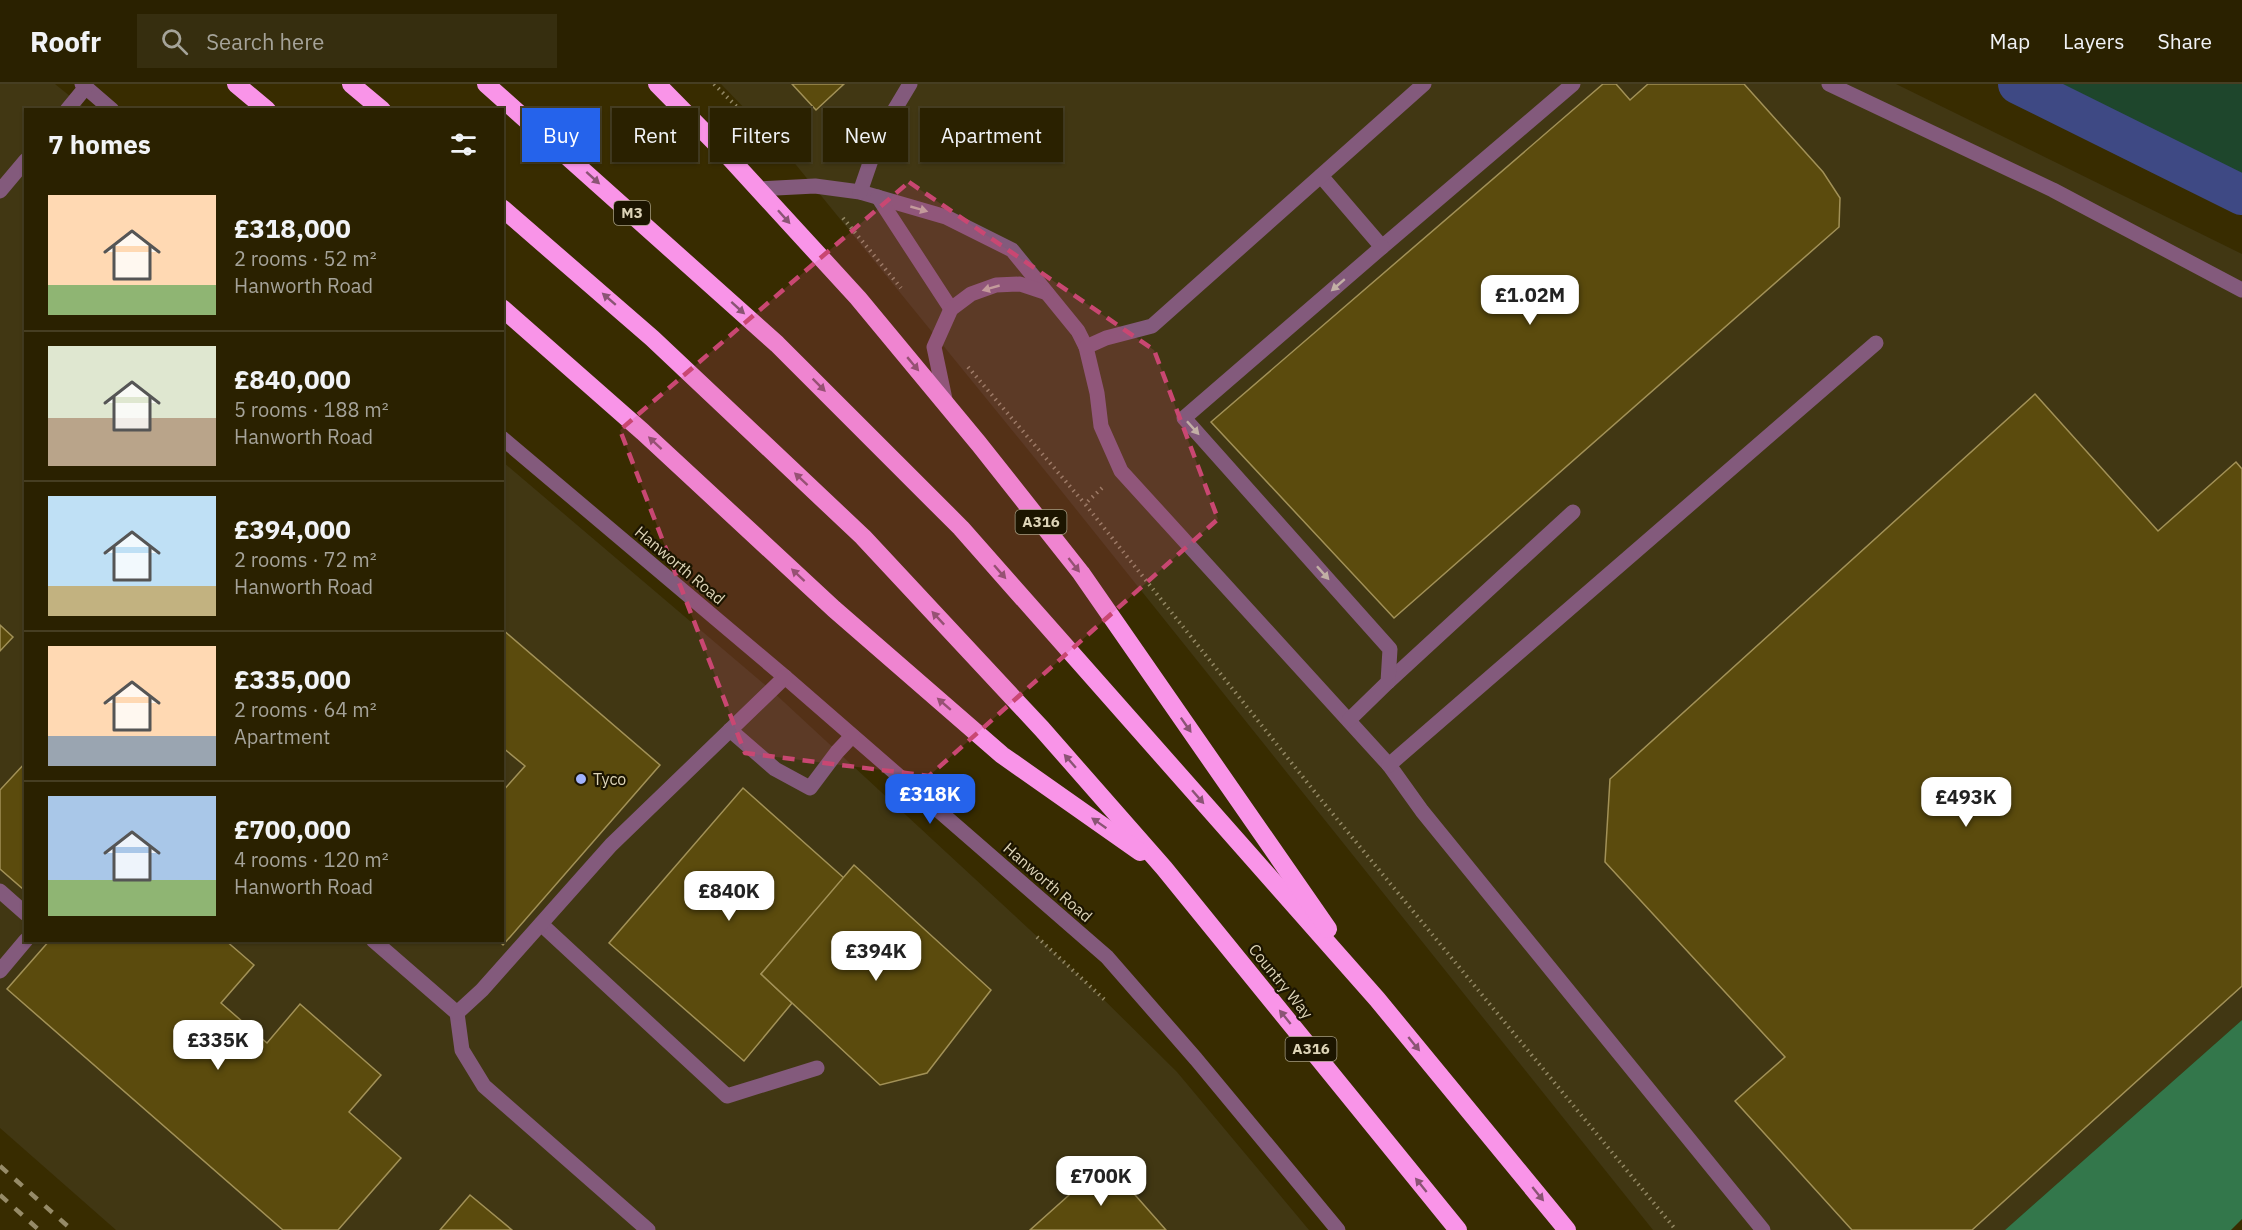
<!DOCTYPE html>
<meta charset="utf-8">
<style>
body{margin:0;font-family:"IBM Plex Sans",sans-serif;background:#362e0f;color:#f1f3f6;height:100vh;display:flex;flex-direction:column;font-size:22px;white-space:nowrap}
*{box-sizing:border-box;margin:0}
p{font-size:20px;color:#a5a399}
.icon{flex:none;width:33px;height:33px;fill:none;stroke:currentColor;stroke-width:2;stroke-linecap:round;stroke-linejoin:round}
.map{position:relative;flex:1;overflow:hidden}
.sheet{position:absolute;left:24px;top:24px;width:480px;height:834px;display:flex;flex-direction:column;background:#2a2100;border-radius:0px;box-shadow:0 2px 4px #0004,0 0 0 2px #463e22}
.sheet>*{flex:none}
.top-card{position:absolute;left:522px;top:24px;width:570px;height:54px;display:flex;gap:12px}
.price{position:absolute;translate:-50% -51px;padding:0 14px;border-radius:12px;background:#fff;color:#222;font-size:20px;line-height:39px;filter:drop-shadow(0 2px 3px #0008)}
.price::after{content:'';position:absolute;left:50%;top:36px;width:18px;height:14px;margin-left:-9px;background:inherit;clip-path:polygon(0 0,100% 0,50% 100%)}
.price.on{background:#2563eb;color:#fff}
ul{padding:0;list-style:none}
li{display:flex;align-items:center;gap:18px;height:150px;padding:0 24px}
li+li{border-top:2px solid #463e22}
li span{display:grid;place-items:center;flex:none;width:168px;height:120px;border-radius:0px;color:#555}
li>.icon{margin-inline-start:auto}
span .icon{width:72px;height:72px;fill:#fffc;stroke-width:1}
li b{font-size:26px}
h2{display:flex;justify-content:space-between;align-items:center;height:72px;padding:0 24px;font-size:26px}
.tag{padding:0 21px;border-radius:0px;background:#2a2100;box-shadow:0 2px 4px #0004,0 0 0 2px #463e22;font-size:21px;line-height:54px}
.tag.on{background:#2563eb;color:#fff}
header{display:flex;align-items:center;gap:36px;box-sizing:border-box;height:84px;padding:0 30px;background:#2a2100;border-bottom:2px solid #463e22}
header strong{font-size:28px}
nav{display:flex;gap:33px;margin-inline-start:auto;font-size:21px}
.search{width:420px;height:54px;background:#362e0f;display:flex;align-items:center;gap:15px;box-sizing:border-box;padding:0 21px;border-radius:0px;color:#a5a399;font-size:22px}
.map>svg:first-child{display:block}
</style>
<header>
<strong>Roofr</strong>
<div class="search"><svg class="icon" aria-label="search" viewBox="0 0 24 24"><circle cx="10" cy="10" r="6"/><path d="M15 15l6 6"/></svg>Search here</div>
<nav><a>Map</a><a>Layers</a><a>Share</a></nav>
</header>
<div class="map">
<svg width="2242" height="1146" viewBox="0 0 2242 1146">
<rect width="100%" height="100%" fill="#382c00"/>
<!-- built -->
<g fill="#413713">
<polygon points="0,0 55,0 86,25 26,26 26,856 502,856 503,378 771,606 1084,896 1177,988 1309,1146 116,1146 0,1044"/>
<polygon points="721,0 1896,0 2242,170 2242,936 2005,1146 1653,1146 1055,399 779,60"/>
</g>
<!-- green -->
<polygon fill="#1e462c" points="2018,0 2242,0 2242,111"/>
<!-- forest -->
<polygon fill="#33774b" points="2242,936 2242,1135 2231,1146 2005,1146"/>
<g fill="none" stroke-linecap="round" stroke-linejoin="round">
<!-- canal -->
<polyline stroke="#3e4984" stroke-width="40" points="2018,0 2242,111"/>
</g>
<!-- building -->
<g fill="#5b4b0d" stroke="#a29157" stroke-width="1.5">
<polygon points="792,0 844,0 816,26"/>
<polygon points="1603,0 1616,0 1630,16 1648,0 1744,0 1823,88 1840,114 1839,143 1394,534 1211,338"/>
<polygon points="2035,310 2158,447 2236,378 2242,385 2242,902 1972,1146 1852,1146 1735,1017 1785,973 1605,778 1610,695"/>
<polygon points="0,541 13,553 0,567"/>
<polygon points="502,545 660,681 503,861 498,856 502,856 502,708 525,682 502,663"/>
<polygon points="26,678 26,803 23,805 0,785 0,706"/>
<polygon points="743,704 844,794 761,890 792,919 744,977 609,859"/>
<polygon points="854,781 991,906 927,989 880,1001 761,890"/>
<polygon points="50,856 225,856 254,881 221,919 267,959 300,920 381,991 349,1028 401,1074 338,1146 283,1146 7,905"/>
<polygon points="1106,1078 1166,1146 1030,1146"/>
<polygon points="470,1111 512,1146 440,1146"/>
</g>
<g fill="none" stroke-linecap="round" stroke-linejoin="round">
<!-- path -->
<g stroke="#938864" stroke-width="4" stroke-dasharray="1.5 4.5" stroke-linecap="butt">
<polyline points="714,0 789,75"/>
<polyline points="843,134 901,204"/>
<polyline points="968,283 1085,420"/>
<polyline points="1102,404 1085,420 1318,712 1676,1146"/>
<polyline points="1037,853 1106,917"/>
</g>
<!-- minor -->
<g stroke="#835a7c" stroke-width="15">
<polyline points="82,0 112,26"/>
<polyline points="1829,0 2053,106 2242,206"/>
<polyline points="67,26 86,3"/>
<polyline points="1321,92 1382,163 1573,0"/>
<polyline points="758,105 815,102 860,108 946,133 1012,166 1078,247 1086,263 1097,309 1101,342 1121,387 1389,681 1422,727 1763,1146"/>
<polyline points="0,107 26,76"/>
<polyline points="860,108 880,50 910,0"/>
<polyline points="878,113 951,225"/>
<polyline points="1086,263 1106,254 1152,242 1424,0"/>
<polyline points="946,320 934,263 951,225 971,210 996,201 1020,200 1047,209"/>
<polyline points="502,354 785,593 1107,873 1196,975 1338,1146"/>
<polyline points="1388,598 1573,428"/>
<polyline points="1349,636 1388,598 1390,565 1184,334 1382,163"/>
<polyline points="730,646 775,685 810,704 837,668 852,652"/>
<polyline points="1389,681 1876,259"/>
<polyline points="0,807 26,830"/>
<polyline points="541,840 727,1012 817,984"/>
<polyline points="373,856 457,929 462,966 484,1002 648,1146"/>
<polyline points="0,887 26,856"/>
<polyline points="457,929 482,906 611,761 785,593"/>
</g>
<!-- highway -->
<g stroke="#f994e8" stroke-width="18">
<polyline points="236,0 267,26"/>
<polyline points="351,0 382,26"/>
<polyline points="486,0 777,260 961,444 1377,915 1567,1146"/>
<polyline points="657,0 727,71 858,214 979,360 1081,489 1328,845"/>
<polyline points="502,124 652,254 863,453 1042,645 1164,784 1458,1146"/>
<polyline points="502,224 643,348 834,525 1002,671 1140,768"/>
</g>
<!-- rail -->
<g stroke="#968b68" stroke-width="4.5" stroke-dasharray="10 10" stroke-linecap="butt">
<polyline points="0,1082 72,1146"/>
<polyline points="0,1111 39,1146"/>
</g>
</g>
<!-- one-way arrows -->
<defs><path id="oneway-solid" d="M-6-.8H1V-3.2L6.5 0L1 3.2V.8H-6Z" transform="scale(1.5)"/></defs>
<g fill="#8a5474">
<use href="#oneway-solid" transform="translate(593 94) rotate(42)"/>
<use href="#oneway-solid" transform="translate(784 133) rotate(48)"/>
<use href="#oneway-solid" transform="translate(609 215) rotate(-139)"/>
<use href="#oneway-solid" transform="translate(738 224) rotate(42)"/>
<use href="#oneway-solid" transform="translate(913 280) rotate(50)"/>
<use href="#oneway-solid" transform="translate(819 301) rotate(45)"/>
<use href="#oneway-solid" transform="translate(655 359) rotate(-137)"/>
<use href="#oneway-solid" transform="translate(801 395) rotate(-137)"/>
<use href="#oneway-solid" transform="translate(1074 481) rotate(52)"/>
<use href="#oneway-solid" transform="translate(1000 488) rotate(49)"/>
<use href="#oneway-solid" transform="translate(798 491) rotate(-137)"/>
<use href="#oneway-solid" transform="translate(938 534) rotate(-133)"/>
<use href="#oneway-solid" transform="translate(944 620) rotate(-139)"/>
<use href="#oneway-solid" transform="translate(1186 641) rotate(55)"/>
<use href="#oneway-solid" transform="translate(1070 677) rotate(-131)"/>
<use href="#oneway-solid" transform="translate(1198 713) rotate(49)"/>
<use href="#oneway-solid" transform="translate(1099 739) rotate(-145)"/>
<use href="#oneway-solid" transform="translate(1285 933) rotate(-129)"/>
<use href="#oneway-solid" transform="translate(1414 960) rotate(51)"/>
<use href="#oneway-solid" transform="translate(1421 1101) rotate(-129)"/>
<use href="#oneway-solid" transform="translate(1538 1110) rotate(51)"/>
</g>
<g fill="#c2afa5">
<use href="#oneway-solid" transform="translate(919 125) rotate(16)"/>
<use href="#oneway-solid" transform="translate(1338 201) rotate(139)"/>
<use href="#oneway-solid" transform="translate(991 204) rotate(164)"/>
<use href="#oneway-solid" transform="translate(1193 344) rotate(48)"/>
<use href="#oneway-solid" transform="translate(1323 489) rotate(48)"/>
</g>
<!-- marked area -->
<path fill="#c94772" fill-opacity="0.2" stroke="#c94772" stroke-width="4.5" stroke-dasharray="12 8" stroke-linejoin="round" d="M909 98 1154 266 1218 435 929 692 745 669 620 346Z"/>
<!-- markers -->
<circle fill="#a1b3fd" stroke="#1c1500" stroke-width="2" cx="581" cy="695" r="6"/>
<g text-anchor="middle" stroke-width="4.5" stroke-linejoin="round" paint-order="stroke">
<!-- shield labels -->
<g fill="#1c1500" stroke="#a39b80" stroke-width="1.5">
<rect x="614" y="117" width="36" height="24" rx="4.5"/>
<rect x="1015.5" y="426" width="51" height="24" rx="4.5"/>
<rect x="1285.5" y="953" width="51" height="24" rx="4.5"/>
</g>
<g font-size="15" font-weight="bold" fill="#ddd4b7">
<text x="632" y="134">M3</text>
<text x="1041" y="443">A316</text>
<text x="1311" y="970">A316</text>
</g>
<!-- street labels -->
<g font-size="16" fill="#ddd4b7" stroke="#1c1500">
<text transform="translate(680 481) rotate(40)" y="6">Hanworth Road</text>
<text transform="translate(1048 798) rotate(41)" y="6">Hanworth Road</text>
<text transform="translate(1281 897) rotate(51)" y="6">Country Way</text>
</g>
<!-- poi labels -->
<g font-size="16" fill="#ddd4b7" stroke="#1c1500" text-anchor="start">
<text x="593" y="701">Tyco</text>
</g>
</g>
</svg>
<b class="price" style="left:1530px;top:242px">£1.02M</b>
<b class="price on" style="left:930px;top:741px">£318K</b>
<b class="price" style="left:1966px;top:744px">£493K</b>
<b class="price" style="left:729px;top:838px">£840K</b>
<b class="price" style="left:876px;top:898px">£394K</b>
<b class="price" style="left:218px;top:987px">£335K</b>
<b class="price" style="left:1101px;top:1123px">£700K</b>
<div class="top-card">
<a class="tag on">Buy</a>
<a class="tag">Rent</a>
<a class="tag">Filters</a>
<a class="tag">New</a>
<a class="tag">Apartment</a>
</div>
<section class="sheet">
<h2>7 homes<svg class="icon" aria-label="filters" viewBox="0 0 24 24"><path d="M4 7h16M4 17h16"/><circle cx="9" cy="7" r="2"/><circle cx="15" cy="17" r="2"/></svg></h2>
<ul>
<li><span style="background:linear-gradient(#ffd9b3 75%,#8fb573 0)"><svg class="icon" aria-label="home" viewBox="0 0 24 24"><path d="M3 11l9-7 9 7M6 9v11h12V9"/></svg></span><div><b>£318,000</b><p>2 rooms · 52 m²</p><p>Hanworth Road</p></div></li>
<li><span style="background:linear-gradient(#dfe7d0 60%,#b9a48a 0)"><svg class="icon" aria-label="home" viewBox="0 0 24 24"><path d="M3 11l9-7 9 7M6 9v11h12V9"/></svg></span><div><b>£840,000</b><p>5 rooms · 188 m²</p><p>Hanworth Road</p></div></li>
<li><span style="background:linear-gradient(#bfe0f5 75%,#c2b280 0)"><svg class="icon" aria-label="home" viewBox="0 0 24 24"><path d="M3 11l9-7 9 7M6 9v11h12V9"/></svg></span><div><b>£394,000</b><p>2 rooms · 72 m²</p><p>Hanworth Road</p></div></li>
<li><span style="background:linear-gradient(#ffd9b3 75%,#9aa5b1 0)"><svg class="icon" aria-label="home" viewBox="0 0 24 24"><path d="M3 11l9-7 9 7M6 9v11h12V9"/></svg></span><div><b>£335,000</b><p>2 rooms · 64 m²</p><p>Apartment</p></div></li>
<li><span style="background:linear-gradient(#a9c7e8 70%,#8fb573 0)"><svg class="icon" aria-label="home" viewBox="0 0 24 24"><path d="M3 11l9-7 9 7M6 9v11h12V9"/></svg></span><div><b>£700,000</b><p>4 rooms · 120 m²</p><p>Hanworth Road</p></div></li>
</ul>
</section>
</div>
